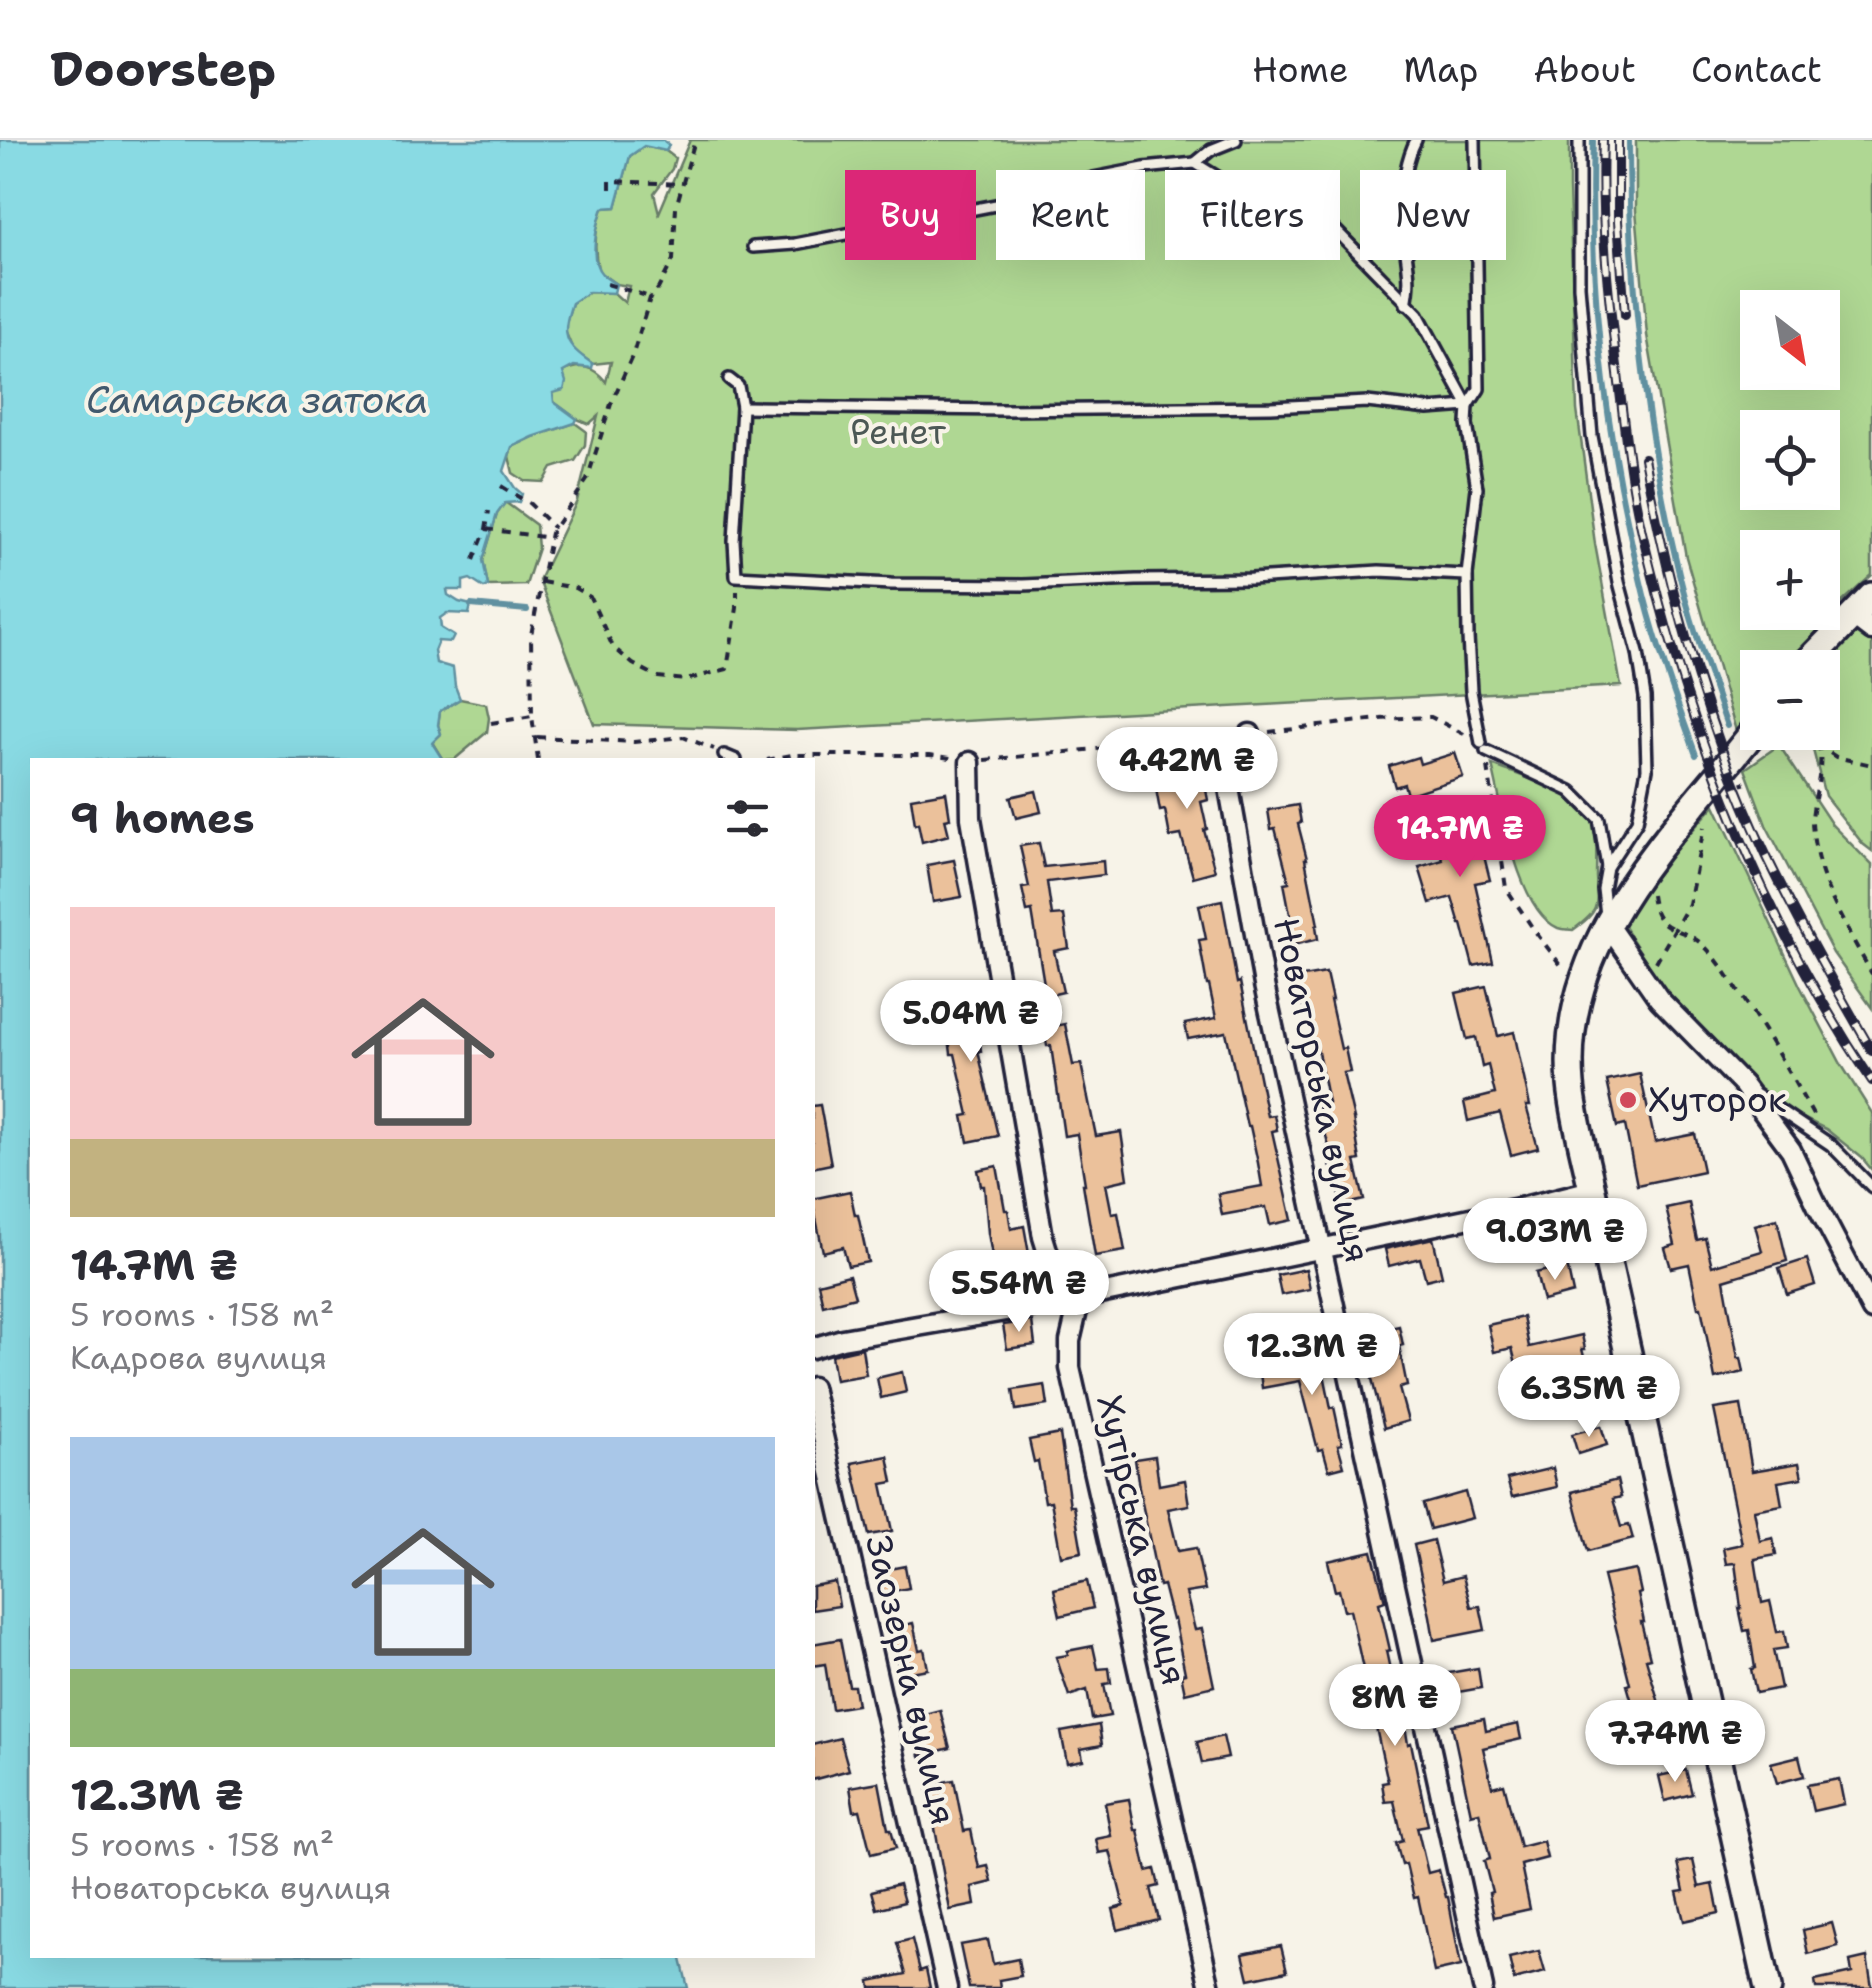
<!DOCTYPE html>
<meta charset="utf-8">
<style>
body{margin:0;font-family:"Shantell Sans",sans-serif;background:#f7f7f7;color:#2b2b33;height:100vh;display:flex;flex-direction:column;font-size:38px;white-space:nowrap}
*{box-sizing:border-box;margin:0}
p{font-size:32px;color:#7c7c81}
.icon{flex:none;width:55px;height:55px;fill:none;stroke:currentColor;stroke-width:2;stroke-linecap:round;stroke-linejoin:round}
.map{position:relative;flex:1;overflow:hidden}
.details{position:absolute;left:30px;top:618px;width:785px;height:1200px;display:flex;flex-direction:column;background:#fff;border-radius:0px;box-shadow:0 10px 40px #0002}
.details>*{flex:none}
.guide{position:absolute;left:845px;top:30px;width:875px;height:90px;display:flex;gap:20px}
.needle{width:65px;rotate:149deg}
.buttons{position:absolute;left:1740px;top:150px;display:grid;gap:20px}
.buttons a{display:grid;place-items:center;width:100px;height:100px;border-radius:0px;background:#fff;box-shadow:0 10px 40px #0002;font-size:50px}
.price{position:absolute;translate:-50% -85px;padding:0 22px;border-radius:35px;background:#fff;color:#222;font-size:32px;line-height:65px;filter:drop-shadow(0 2px 5px #0008)}
.price::after{content:'';position:absolute;left:50%;top:60px;width:30px;height:22px;margin-left:-15px;background:inherit;clip-path:polygon(0 0,100% 0,50% 100%)}
.price.selected{background:#db2777;color:#fff}
ul{padding:0;list-style:none}
li{display:grid;align-content:center;gap:20px;height:530px;padding:0 40px}
li span{display:grid;place-items:center;height:310px;border-radius:0px;color:#555}
li>.icon{margin-inline-start:auto}
span .icon{width:180px;height:180px;fill:#fffc;stroke-width:1}
li b{font-size:42px}
h2{display:flex;justify-content:space-between;align-items:center;height:120px;padding:0 40px;font-size:42px}
.tag{padding:0 35px;border-radius:0px;background:#fff;box-shadow:0 10px 40px #0002;font-size:35px;line-height:90px}
.tag.selected{background:#db2777;color:#fff}
header{display:flex;align-items:center;gap:60px;box-sizing:border-box;height:140px;padding:0 50px;background:#fff;border-bottom:2px solid #e1e1e2}
header strong{font-size:48px}
nav{display:flex;gap:55px;margin-inline-start:auto;font-size:35px}
.map>svg:first-child{display:block}
</style>
<header>
<strong>Doorstep</strong>
<nav><a>Home</a><a>Map</a><a>About</a><a>Contact</a></nav>
</header>
<div class="map">
<svg width="1872" height="1848" viewBox="0 0 1872 1848">
<rect width="100%" height="100%" fill="#f7f3e8"/>
<filter id="ink" filterUnits="userSpaceOnUse"><feTurbulence type="fractalNoise" baseFrequency=".01" numOctaves="2"/><feDisplacementMap in="SourceGraphic" scale="20" xChannelSelector="R" yChannelSelector="G"/><feConvolveMatrix kernelMatrix="1 2 1 2 8 2 1 2 1" color-interpolation-filters="sRGB"/></filter>
<g filter="url(#ink)">
<!-- green -->
<g fill="#afd793" stroke="#687c67" stroke-width="2.5" fill-rule="evenodd">
<path d="M690 0H1569V48L1577 270 1595 404 1621 546 797 590 594 584 539 440 577 361 598 276 589 284 577 279 554 262 553 253 562 232C580 223 594 226 606 242L611 222 593 224 573 210 564 188 572 163 589 152 614 153 625 163 629 146 616 144 599 132C593 111 595 89 603 68L616 67 630 16 644 6 666 11 675 18 672 29 654 53 659 73Z"/>
<path d="M1636 0H1872V435L1841 463 1787 527 1758 528 1757 562 1736 591 1686 417 1647 195 1636 70ZM1758 168H1822V232H1758ZM1758 288H1822V352H1758ZM1758 408H1822V472H1758Z"/>
<polygon points="575,283 586,291 585,305 575,321 552,328 544,342 525,341 513,333 509,316 512,307 533,297"/>
<polygon points="505,362 536,385 538,408 526,445 488,446 483,421 497,374"/>
<polygon points="1872,465 1872,711 1863,704 1825,656 1813,610 1802,593 1822,592 1822,528 1812,527"/>
<polygon points="460,559 486,564 489,578 487,592 455,619 443,620 432,602 441,594 438,585 440,571"/>
<polygon points="1779,605 1832,685 1872,725 1872,868 1833,813 1766,685 1745,629"/>
<path d="M1492 625C1522 637 1577 651 1593 682 1598 693 1596 724 1596 737 1598 768 1599 771 1573 790 1568 789 1563 790 1558 788 1517 770 1502 665 1492 625Z"/>
<polygon points="1715,665 1800,846 1841,924 1872,973 1872,1030 1862,1018 1826,989 1784,969 1734,930 1662,846 1619,779 1664,722"/>
</g>
<!-- water -->
<path fill="#89dae3" stroke="#6090a0" stroke-width="2.5" d="M0 0H663L669 5 666 11 644 6 630 16 616 67 603 68C597 85 588 119 602 134 606 138 611 141 616 144L614 153 589 152 572 163C561 196 564 204 593 224L592 228 574 226 563 232 566 242 564 250 553 253 554 262 577 279 575 283 533 297 512 307 504 331 515 348 522 354 519 362 505 363 497 374 483 420 488 446 484 448 470 439 463 441V450H447L448 455 459 462 471 465 469 474 447 473 440 478 441 488 454 496 451 502 438 501 434 511 436 523 453 528 455 546 460 559 440 571 438 585 441 594 432 603 443 620H32V1815H680L688 1848H0Z"/>
<g fill="none" stroke-linecap="round" stroke-linejoin="round">
<!-- stream -->
<g stroke="#6090a0" stroke-width="6">
<path d="M1593 0C1588 152 1607 308 1644 455 1658 510 1677 563 1696 615"/>
<path d="M1629 0C1629 146 1645 290 1679 433 1691 484 1710 536 1727 586"/>
<polyline points="471,465 527,470"/>
</g>
</g>
<!-- building -->
<g fill="#ebc19b" stroke="#22223b" stroke-width="2.5">
<polygon points="1455,613 1463,637 1407,655 1404,644 1395,647 1389,626 1418,617 1420,624"/>
<polygon points="1200,620 1208,660 1201,662 1207,689 1204,690 1215,731 1193,737 1181,695 1170,697 1165,670 1160,671 1154,638 1172,634 1170,626"/>
<polygon points="1036,651 1041,672 1016,678 1010,657"/>
<polygon points="946,652 950,678 945,679 949,695 922,702 918,683 915,684 911,658"/>
<polygon points="1298,665 1301,683 1298,684 1307,719 1305,719 1318,785 1316,786 1318,799 1293,805 1289,784 1292,784 1284,743 1289,742 1275,688 1271,689 1268,670"/>
<polygon points="1464,669 1472,697 1479,696 1490,740 1475,743 1493,822 1473,826 1462,784 1460,784 1452,757 1430,763 1419,727 1443,720 1441,712 1443,712 1432,679"/>
<polygon points="1039,703 1044,727 1103,721 1104,735 1047,742 1052,776 1064,775 1069,808 1054,811 1063,852 1046,856 1032,771 1027,772 1022,748 1029,747 1020,706"/>
<polygon points="954,720 962,757 933,762 927,725"/>
<polygon points="1222,760 1237,843 1240,842 1267,976 1274,975 1277,990 1272,991 1292,1080 1270,1085 1266,1067 1222,1075 1218,1054 1262,1046 1258,1023 1250,986 1247,986 1226,892 1188,899 1185,884 1216,878 1209,845 1207,845 1199,800 1206,799 1199,765"/>
<polygon points="1326,833 1332,860 1330,860 1341,909 1345,908 1350,932 1343,933 1354,979 1353,979 1360,1020 1355,1021 1364,1060 1342,1065 1333,1025 1330,1026 1327,1007 1329,1007 1318,966 1328,963 1316,902 1314,903 1305,865 1302,866 1297,838"/>
<polygon points="1486,846 1498,896 1514,892 1530,966 1526,966 1538,1008 1511,1015 1500,973 1468,981 1464,962 1495,954 1488,925 1482,927 1476,897 1467,899 1456,853"/>
<polygon points="974,848 981,911 978,911 998,996 968,1002 963,976 969,975 955,914 951,914 948,889 953,888 948,851"/>
<polygon points="1065,884 1073,925 1081,924 1096,996 1121,992 1128,1039 1106,1044 1112,1074 1118,1073 1125,1111 1095,1116 1083,1044 1085,1044 1077,994 1064,996 1051,906 1047,906 1044,888"/>
<polygon points="1640,934 1655,1002 1695,994 1703,1031 1637,1045 1625,985 1617,987 1607,941"/>
<polygon points="820,965 831,1024 812,1028 812,966"/>
<polygon points="997,1026 1005,1070 1008,1070 1011,1089 1024,1086 1029,1114 1011,1117 1013,1129 995,1132 988,1093 984,1046 981,1046 978,1030"/>
<polygon points="850,1051 855,1075 858,1075 868,1122 848,1126 843,1107 823,1112 812,1059"/>
<polygon points="1689,1063 1697,1100 1705,1098 1712,1126 1762,1111 1755,1085 1777,1079 1787,1121 1724,1140 1738,1218 1741,1218 1744,1232 1715,1239 1701,1167 1698,1167 1689,1124 1671,1128 1665,1108 1675,1105 1666,1068"/>
<polygon points="1433,1098 1442,1136 1426,1140 1420,1118 1389,1126 1385,1109"/>
<polygon points="1807,1119 1815,1145 1787,1154 1779,1128"/>
<polygon points="1567,1125 1573,1153 1543,1161 1536,1133"/>
<polygon points="1306,1129 1310,1149 1281,1155 1277,1135"/>
<polygon points="849,1135 855,1157 823,1165 818,1143"/>
<polygon points="1523,1177 1529,1207 1582,1195 1585,1209 1582,1209 1592,1247 1561,1255 1556,1238 1522,1247 1512,1208 1494,1212 1488,1185"/>
<polygon points="1032,1181 1035,1205 1007,1209 1003,1185"/>
<polygon points="1399,1186 1403,1205 1399,1206 1407,1246 1399,1248 1408,1281 1384,1288 1370,1231 1378,1230 1369,1193"/>
<polygon points="1317,1200 1331,1268 1334,1267 1342,1304 1338,1305 1344,1326 1329,1330 1323,1309 1318,1310 1300,1241 1262,1248 1260,1233 1295,1227 1290,1206"/>
<polygon points="862,1208 866,1235 835,1240 831,1215"/>
<polygon points="902,1232 906,1252 881,1258 877,1238"/>
<polygon points="1045,1245 1048,1265 1016,1270 1013,1250"/>
<polygon points="1741,1265 1752,1331 1799,1323 1802,1338 1778,1342 1782,1365 1754,1370 1760,1401 1773,1398 1776,1415 1755,1419 1762,1463 1770,1461 1777,1492 1784,1491 1787,1508 1773,1510 1781,1548 1756,1553 1751,1529 1755,1528 1749,1490 1744,1491 1739,1468 1741,1468 1735,1423 1726,1424 1723,1408 1742,1404 1714,1269"/>
<polygon points="1601,1286 1607,1305 1578,1314 1572,1294"/>
<polygon points="1060,1294 1070,1366 1074,1366 1082,1412 1061,1416 1051,1361 1045,1362 1038,1321 1034,1322 1029,1300"/>
<polygon points="888,1316 893,1342 882,1344 892,1391 869,1395 852,1323"/>
<polygon points="1155,1316 1159,1345 1185,1340 1189,1365 1168,1369 1178,1411 1196,1408 1205,1450 1186,1453 1195,1490 1202,1489 1214,1546 1185,1553 1181,1534 1185,1533 1174,1479 1172,1480 1163,1445 1159,1446 1139,1348 1135,1319"/>
<polygon points="1553,1328 1557,1347 1512,1357 1507,1339"/>
<polygon points="1617,1340 1621,1357 1613,1359 1621,1387 1629,1385 1633,1399 1588,1411 1572,1352"/>
<polygon points="1465,1352 1472,1378 1430,1389 1423,1364"/>
<polygon points="1433,1400 1443,1441 1463,1436 1471,1467 1480,1466 1485,1490 1434,1500 1430,1476 1414,1405"/>
<polygon points="1372,1411 1385,1461 1379,1463 1390,1510 1386,1511 1397,1562 1401,1562 1408,1604 1411,1603 1428,1685 1417,1687 1428,1733 1439,1730 1446,1757 1448,1757 1461,1826 1434,1832 1418,1757 1414,1758 1406,1724 1402,1725 1396,1703 1403,1701 1394,1661 1385,1662 1382,1643 1388,1642 1350,1470 1344,1471 1339,1450 1335,1451 1328,1421"/>
<polygon points="905,1426 909,1448 883,1453 879,1431"/>
<polygon points="1636,1430 1641,1453 1638,1454 1644,1482 1641,1482 1650,1518 1646,1519 1671,1604 1646,1610 1627,1545 1630,1544 1603,1436"/>
<polygon points="1087,1441 1093,1468 1060,1476 1054,1449"/>
<polygon points="835,1442 839,1466 812,1470 812,1446"/>
<polygon points="913,1483 919,1510 924,1509 928,1529 900,1534 891,1488"/>
<polygon points="840,1499 849,1546 854,1546 857,1565 832,1569 825,1524 812,1526 812,1504"/>
<polygon points="1093,1506 1098,1529 1109,1528 1111,1543 1104,1544 1110,1576 1092,1579 1087,1550 1069,1556 1056,1517 1068,1515 1067,1511"/>
<polygon points="1478,1528 1481,1548 1447,1554 1443,1534"/>
<polygon points="940,1570 950,1608 920,1616 910,1578"/>
<polygon points="1484,1579 1486,1591 1518,1584 1521,1599 1483,1608 1492,1647 1504,1644 1520,1707 1543,1701 1547,1718 1521,1725 1530,1769 1494,1777 1489,1753 1492,1752 1484,1721 1490,1719 1479,1672 1471,1674 1452,1585"/>
<polygon points="1099,1585 1102,1605 1081,1609 1083,1620 1067,1623 1061,1592"/>
<polygon points="1223,1596 1228,1618 1202,1623 1197,1602"/>
<polygon points="840,1598 849,1630 812,1640 812,1605"/>
<polygon points="1799,1616 1804,1636 1777,1643 1771,1623"/>
<polygon points="1686,1630 1692,1654 1665,1661 1659,1636"/>
<polygon points="1839,1639 1844,1664 1813,1671 1807,1645"/>
<polygon points="954,1640 964,1691 971,1690 979,1728 988,1726 992,1742 972,1747 975,1765 950,1770 927,1645"/>
<polygon points="879,1642 888,1689 891,1689 896,1708 871,1714 860,1670 854,1671 850,1647"/>
<polygon points="1129,1659 1135,1690 1138,1690 1147,1731 1155,1729 1159,1746 1151,1748 1159,1780 1118,1790 1113,1769 1124,1766 1110,1711 1099,1713 1096,1699 1111,1696 1105,1663"/>
<polygon points="1693,1720 1699,1747 1713,1744 1719,1773 1684,1781 1677,1752 1684,1751 1678,1723"/>
<polygon points="899,1744 904,1762 877,1769 872,1751"/>
<polygon points="1832,1783 1838,1806 1808,1814 1803,1790"/>
<polygon points="912,1799 920,1831 926,1829 930,1848 871,1848 870,1841 906,1834 897,1803"/>
<polygon points="988,1800 993,1824 1018,1819 1021,1836 999,1840 1000,1848 969,1848 960,1805"/>
<polygon points="1281,1806 1287,1831 1249,1839 1243,1814"/>
<polygon points="1539,1811 1545,1832 1514,1840 1509,1818"/>
<polygon points="1867,1817 1872,1848 1816,1848 1815,1841 1852,1833 1850,1821"/>
</g>
<g fill="none" stroke-linecap="round" stroke-linejoin="round">
<defs>
<g id="lane">
<polyline points="1579,0 1579,146 1592,296 1619,442 1638,513 1645,557 1647,629 1637,681 1607,727 1603,749 1606,775"/>
<polyline points="1195,23 1211,10 1236,0"/>
<polyline points="753,107 795,104 1047,55 1093,38 1144,28 1195,23 1224,41 1265,47 1315,69 1418,174 1468,266 1467,284 1477,348 1467,435 1468,497 1471,551 1481,603"/>
<path d="M1406 164C1412 138 1407 127 1405 102 1401 69 1401 30 1416 0"/>
<polyline points="729,239 738,246 742,267 734,401 736,436 891,444 1023,445 1136,440 1251,439 1379,431 1467,435"/>
<polyline points="742,267 1004,270 1271,267 1367,262 1428,269 1468,266 1479,249 1475,0"/>
<polyline points="1486,611 1571,651 1599,679 1607,727"/>
<polyline points="724,615 736,620"/>
<polyline points="1757,955 1831,1005 1872,1047"/>
</g>
<g id="street">
<polyline points="1851,475 1872,491"/>
<polyline points="1250,594 1229,648 1264,845 1483,1848"/>
<path d="M970 622 971 678 1043 1097C1052 1125 1053 1142 1080 1158L1070 1201V1228L1210 1848"/>
<polyline points="1607,784 1659,859 1743,945 1791,1010 1817,1065 1872,1170"/>
<polyline points="812,1208 842,1199 1080,1158 1524,1067 1592,1050"/>
<polyline points="812,1247 947,1848"/>
</g>
<g id="secondary">
<polyline points="1802,528 1872,456"/>
<path d="M1758 586C1676 692 1558 796 1571 944 1574 979 1585 1015 1592 1050L1768 1848"/>
</g>
</defs>
<!-- lane casing -->
<use href="#lane" stroke="#22223b" stroke-width="16"/>
<!-- street casing -->
<use href="#street" stroke="#22223b" stroke-width="25"/>
<!-- secondary casing -->
<use href="#secondary" stroke="#22223b" stroke-width="32"/>
<!-- path -->
<g stroke="#22223b" stroke-width="4" stroke-dasharray="8 8" stroke-linecap="butt">
<polyline points="610,49 610,41 682,44"/>
<polyline points="607,144 650,157"/>
<polyline points="501,346 530,364 554,388"/>
<polyline points="486,389 550,398"/>
<polyline points="474,420 486,389 489,371"/>
<polyline points="542,442 575,448 590,457 613,507 633,524 658,537 686,540 727,529 737,468 737,451"/>
<polyline points="491,583 532,576"/>
<polyline points="1269,592 1378,579 1431,577 1464,594"/>
<path d="M1806 592C1810 596 1815 599 1817 604 1827 622 1812 660 1812 682 1815 739 1845 785 1872 834"/>
<polyline points="537,597 634,602 683,597 714,609"/>
<polyline points="1817,604 1836,617 1872,625"/>
<polyline points="538,620 532,576 531,495 551,393 587,340 611,264 633,214 650,158 658,149 673,120 676,67 695,0"/>
<polyline points="767,620 791,615 930,615 951,618"/>
<polyline points="985,620 1229,596"/>
<polyline points="1488,627 1506,748 1534,790 1563,828"/>
<polyline points="1732,653 1745,648 1743,641"/>
<path d="M1651 755C1656 795 1681 785 1703 805 1718 819 1729 838 1741 855 1767 893 1790 934 1813 975"/>
<polyline points="1656,822 1689,764 1704,687"/>
</g>
<!-- lane -->
<use href="#lane" stroke="#f7f3e8" stroke-width="9"/>
<!-- street -->
<use href="#street" stroke="#f7f3e8" stroke-width="18"/>
<!-- secondary -->
<use href="#secondary" stroke="#f7f3e8" stroke-width="25"/>
<defs>
<g id="rail">
<path d="M1603 0C1600 79 1608 156 1618 234 1624 286 1630 340 1642 392 1687 586 1760 775 1872 941"/>
<polyline points="1618,0 1618,81 1625,175"/>
<path d="M1644 318C1670 455 1707 591 1767 717 1799 783 1835 847 1872 911"/>
</g>
</defs>
<!-- rail casing -->
<use href="#rail" stroke="#22223b" stroke-width="10"/>
<!-- rail -->
<use href="#rail" stroke="#f7f3e8" stroke-width="6" stroke-dasharray="19" stroke-linecap="butt"/>
</g>
</g>
<!-- markers -->
<circle fill="#d1495b" stroke="#f7f3e8" stroke-width="4" cx="1628" cy="960" r="10"/>
<g text-anchor="middle" stroke-width="8" stroke-linejoin="round" paint-order="stroke">
<!-- park labels -->
<g font-size="35" fill="#4c5855" stroke="#f7f3e8">
<text x="898" y="304">Ренет</text>
</g>
<!-- street labels -->
<g font-size="35" fill="#22223b" stroke="#f7f3e8">
<text transform="translate(1322 950) rotate(78)" y="12">Новаторська вулиця</text>
<text transform="translate(1142 1400) rotate(77)" y="12">Хутірська вулиця</text>
<text transform="translate(911 1540) rotate(77)" y="12">Заозерна вулиця</text>
</g>
<!-- poi labels -->
<g font-size="35" fill="#22223b" stroke="#f7f3e8" text-anchor="start">
<text x="1648" y="972">Хуторок</text>
</g>
<!-- water labels -->
<g font-size="38" font-style="italic" fill="#41596d" stroke="#f7f3e8">
<text x="257" y="273">Самарська затока</text>
</g>
</g>
</svg>
<div class="buttons">
<a><svg class="needle" viewBox="-14 -14 28 28"><path d="M0-13l5 13h-10z" fill="#e53935"/><path d="M0 13l5-13h-10z" fill="#7c7c81"/></svg></a>
<a><svg class="icon" aria-label="locate" viewBox="0 0 24 24"><circle cx="12" cy="12" r="6"/><path d="M12 2v4M12 18v4M2 12h4M18 12h4"/></svg></a>
<a>+</a>
<a>−</a>
</div>
<b class="price" style="left:1187px;top:672px">4.42M ₴</b>
<b class="price selected" style="left:1460px;top:740px">14.7M ₴</b>
<b class="price" style="left:971px;top:925px">5.04M ₴</b>
<b class="price" style="left:1555px;top:1143px">9.03M ₴</b>
<b class="price" style="left:1019px;top:1195px">5.54M ₴</b>
<b class="price" style="left:1312px;top:1258px">12.3M ₴</b>
<b class="price" style="left:1589px;top:1300px">6.35M ₴</b>
<b class="price" style="left:1395px;top:1609px">8M ₴</b>
<b class="price" style="left:1675px;top:1645px">7.74M ₴</b>
<div class="guide">
<a class="tag selected">Buy</a>
<a class="tag">Rent</a>
<a class="tag">Filters</a>
<a class="tag">New</a>
</div>
<section class="details">
<h2>9 homes<svg class="icon" aria-label="filters" viewBox="0 0 24 24"><path d="M4 7h16M4 17h16"/><circle cx="9" cy="7" r="2"/><circle cx="15" cy="17" r="2"/></svg></h2>
<ul>
<li><span style="background:linear-gradient(#f6c9c9 75%,#c2b280 0)"><svg class="icon" aria-label="home" viewBox="0 0 24 24"><path d="M3 11l9-7 9 7M6 9v11h12V9"/></svg></span><div><b>14.7M ₴</b><p>5 rooms · 158 m²</p><p>Кадрова вулиця</p></div></li>
<li><span style="background:linear-gradient(#a9c7e8 75%,#8fb573 0)"><svg class="icon" aria-label="home" viewBox="0 0 24 24"><path d="M3 11l9-7 9 7M6 9v11h12V9"/></svg></span><div><b>12.3M ₴</b><p>5 rooms · 158 m²</p><p>Новаторська вулиця</p></div></li>
</ul>
</section>
</div>
